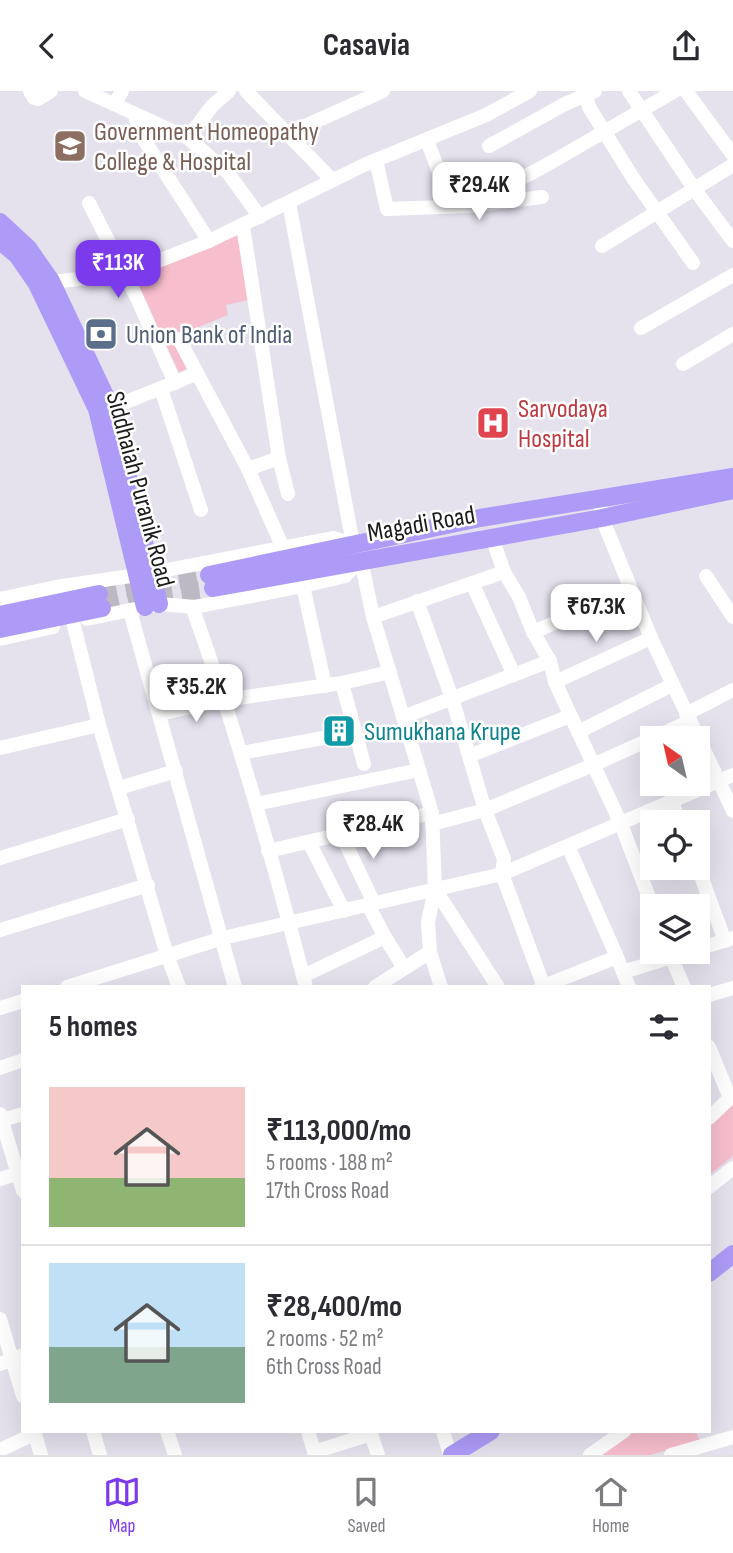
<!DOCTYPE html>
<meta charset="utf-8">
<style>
body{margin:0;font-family:"Sofia Sans Condensed",sans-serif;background:#f7f7f7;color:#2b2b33;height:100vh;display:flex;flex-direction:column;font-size:26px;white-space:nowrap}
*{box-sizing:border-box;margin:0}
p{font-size:23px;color:#7c7c81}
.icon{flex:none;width:38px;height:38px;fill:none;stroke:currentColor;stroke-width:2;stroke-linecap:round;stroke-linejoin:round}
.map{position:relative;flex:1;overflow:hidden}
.panel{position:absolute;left:21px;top:894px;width:690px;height:448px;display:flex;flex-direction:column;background:#fff;border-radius:0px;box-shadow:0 7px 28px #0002}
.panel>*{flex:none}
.needle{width:46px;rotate:326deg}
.fabs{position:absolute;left:640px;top:635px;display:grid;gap:14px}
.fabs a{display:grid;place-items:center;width:70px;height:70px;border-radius:0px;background:#fff;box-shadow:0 7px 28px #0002;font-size:35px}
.price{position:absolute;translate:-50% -60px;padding:0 16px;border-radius:14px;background:#fff;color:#222;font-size:23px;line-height:46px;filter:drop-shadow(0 2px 4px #0008)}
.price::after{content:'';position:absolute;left:50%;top:42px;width:21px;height:16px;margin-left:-10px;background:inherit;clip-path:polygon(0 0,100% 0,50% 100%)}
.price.selected{background:#7c3aed;color:#fff}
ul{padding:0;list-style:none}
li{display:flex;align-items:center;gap:21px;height:175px;padding:0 28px}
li+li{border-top:2px solid #e1e1e2}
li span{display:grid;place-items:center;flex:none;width:196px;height:140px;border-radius:0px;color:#555}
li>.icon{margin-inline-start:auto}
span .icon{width:84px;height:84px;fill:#fffc;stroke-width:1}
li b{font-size:30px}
h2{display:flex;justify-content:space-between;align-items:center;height:84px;padding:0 28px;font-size:30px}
header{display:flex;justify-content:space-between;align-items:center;height:91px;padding:0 28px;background:#fff;font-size:32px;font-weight:700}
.tab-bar{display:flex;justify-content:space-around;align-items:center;height:98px;border-top:2px solid #e1e1e2;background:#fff;font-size:19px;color:#7c7c81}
.tab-bar a{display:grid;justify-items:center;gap:4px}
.tab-bar .selected{color:#7c3aed}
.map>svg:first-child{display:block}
</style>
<header><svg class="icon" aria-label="back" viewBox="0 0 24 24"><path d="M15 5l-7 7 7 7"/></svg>Casavia<svg class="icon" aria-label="share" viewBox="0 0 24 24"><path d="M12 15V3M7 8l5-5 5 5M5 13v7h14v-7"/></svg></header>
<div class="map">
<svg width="733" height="1364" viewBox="0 0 733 1364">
<rect width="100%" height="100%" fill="#e5e1ed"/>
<!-- park -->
<g fill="#f7bece">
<polygon points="241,143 248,209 226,214 228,224 173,246 188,277 179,281 134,187"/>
<polygon points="733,1010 733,1065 709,1084 709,1031"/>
<polygon points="634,1341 696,1341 700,1350 650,1364 600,1364"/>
</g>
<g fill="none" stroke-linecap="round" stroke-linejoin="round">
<!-- major-tunnel -->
<g stroke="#bdb9c3" stroke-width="18" stroke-dasharray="18 9" stroke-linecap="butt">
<polyline points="99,503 209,484"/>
<polyline points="102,517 155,505 213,497"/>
</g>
<!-- minor -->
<g stroke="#fff" stroke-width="14">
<polyline points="30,0 34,7 38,8 51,0"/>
<polyline points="85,0 188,47 228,82 260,126"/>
<polyline points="246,0 332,89"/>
<polyline points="629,0 695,99 733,150"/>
<polyline points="686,0 733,64"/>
<polyline points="586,5 589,16 633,87 693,172"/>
<polyline points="115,13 122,0"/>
<polyline points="135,24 139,41 209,150"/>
<polyline points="285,42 303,36 383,0"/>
<polyline points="188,47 212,15 229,0"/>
<polyline points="427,49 452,116"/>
<polyline points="489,55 565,13 595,0"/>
<polyline points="376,69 387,118 468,115 542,106"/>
<polyline points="89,112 136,205 175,292"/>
<polyline points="468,115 543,76 675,0"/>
<polyline points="243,135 279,367 248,378 283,457"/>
<polyline points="602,155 733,74"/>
<polyline points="42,192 125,183 209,150 364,74 486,24 530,0"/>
<polyline points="641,237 733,184"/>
<polyline points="179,248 248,378"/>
<polyline points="683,273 733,243"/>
<polyline points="161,298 201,419"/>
<polyline points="111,317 196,283"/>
<polyline points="279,367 288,403"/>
<polyline points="601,417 602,427 651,547 733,720"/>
<polyline points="492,446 504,481 519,506 533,541 550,570 555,591 621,733 653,817"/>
<polyline points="361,469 373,526 432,722 435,798 428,831 430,861 441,896"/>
<polyline points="706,485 733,526"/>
<polyline points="472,492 514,584"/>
<polyline points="303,495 325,595"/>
<polyline points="0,508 56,496 151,482 333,447 353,453 289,112"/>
<polyline points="417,510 452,607 485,719 432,733"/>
<path d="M195 516 194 521C238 644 273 770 306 896"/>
<polyline points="130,520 235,896"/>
<polyline points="373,526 504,481"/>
<polyline points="87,528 159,513 195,516 303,495 345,485 360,470"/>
<polyline points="73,531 99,634 167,864 179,896"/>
<polyline points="533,541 631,500"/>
<polyline points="0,548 53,536"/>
<polyline points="555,591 651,547"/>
<polyline points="342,592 364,673"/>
<polyline points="159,623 225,609 342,592 390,581"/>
<polyline points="686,623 733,599"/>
<polyline points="403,626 550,570"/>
<polyline points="578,641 672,594"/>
<polyline points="0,657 99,634"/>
<polyline points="241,662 323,647"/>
<polyline points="469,665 570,625"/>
<polyline points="119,697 176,680"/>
<polyline points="672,711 680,732"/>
<polyline points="256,713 419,679"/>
<polyline points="341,743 374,812"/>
<polyline points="309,751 344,820"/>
<polyline points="568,755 617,866"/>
<polyline points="268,760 432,722"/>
<polyline points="0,767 128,728"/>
<polyline points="698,777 725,850"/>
<polyline points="435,798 498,896"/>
<polyline points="0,839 148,794"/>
<polyline points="385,846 404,877"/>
<polyline points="698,858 733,847"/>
<polyline points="669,861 684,896"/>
<polyline points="623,881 688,861"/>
<polyline points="303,885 385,846 368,814"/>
<polyline points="67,896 223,847 502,783 733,684"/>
<polyline points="375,896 430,861"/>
<polyline points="541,896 617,866 629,896"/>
<polyline points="544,896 502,783 504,768 485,719 593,674 690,630"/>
<polyline points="709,904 733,897"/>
<polyline points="0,917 23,910"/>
<polyline points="709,956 730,1007"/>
<polyline points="0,977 23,969"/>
<polyline points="0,1023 23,1100"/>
<polyline points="709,1027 733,1004"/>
<polyline points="2,1029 23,1023"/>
<polyline points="0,1088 23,1081"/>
<polyline points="709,1096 733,1077"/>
<polyline points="0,1228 23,1305"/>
<polyline points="0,1273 23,1264"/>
<polyline points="34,1340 41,1364"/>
<polyline points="93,1340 100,1364"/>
<polyline points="167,1340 175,1364"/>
<polyline points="308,1340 315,1364"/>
<polyline points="370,1340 378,1364"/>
<polyline points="443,1340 450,1364"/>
<polyline points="0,1359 34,1343"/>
<polyline points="314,1361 371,1343"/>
<polyline points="590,1364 624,1340"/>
<polyline points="671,1364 733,1346"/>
</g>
<!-- major -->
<g stroke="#ae9bf8" stroke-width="18">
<polyline points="0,131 28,157 51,190 111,317 159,513"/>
<polyline points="0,150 17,164 37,193 97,318 145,516"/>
<polyline points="209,484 480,427 733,386"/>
<polyline points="213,497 602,427 733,399"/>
<polyline points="0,524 99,503"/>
<polyline points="0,538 102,517"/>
<polyline points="709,1182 733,1163"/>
<polyline points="452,1364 491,1340"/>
</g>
</g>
<!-- icons -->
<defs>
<symbol id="university-square" viewBox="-11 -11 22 22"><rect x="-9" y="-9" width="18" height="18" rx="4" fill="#8d6e63" stroke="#fff"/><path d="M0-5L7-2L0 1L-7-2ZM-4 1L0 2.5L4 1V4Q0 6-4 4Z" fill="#fff"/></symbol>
<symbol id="bank-square" viewBox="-11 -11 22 22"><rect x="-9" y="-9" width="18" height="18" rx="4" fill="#5c6f8a" stroke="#fff"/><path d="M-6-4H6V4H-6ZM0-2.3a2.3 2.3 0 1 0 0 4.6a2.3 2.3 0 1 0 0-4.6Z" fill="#fff"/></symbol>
<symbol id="hospital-square" viewBox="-11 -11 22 22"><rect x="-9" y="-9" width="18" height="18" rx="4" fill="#e0444e" stroke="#fff"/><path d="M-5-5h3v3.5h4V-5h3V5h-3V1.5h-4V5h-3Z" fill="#fff"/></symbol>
<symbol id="building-square" viewBox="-11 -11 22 22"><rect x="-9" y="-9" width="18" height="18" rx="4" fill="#0f9aa8" stroke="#fff"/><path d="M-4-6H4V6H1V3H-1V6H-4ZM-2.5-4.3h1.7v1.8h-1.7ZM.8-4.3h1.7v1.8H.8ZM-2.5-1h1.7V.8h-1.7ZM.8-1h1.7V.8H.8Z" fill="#fff"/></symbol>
</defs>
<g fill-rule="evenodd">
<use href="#university-square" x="51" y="36" width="38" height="38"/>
<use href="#bank-square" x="82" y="224" width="38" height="38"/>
<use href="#hospital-square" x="474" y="313" width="38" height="38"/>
<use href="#building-square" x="320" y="621" width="38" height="38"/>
</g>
<g text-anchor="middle" stroke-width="5" stroke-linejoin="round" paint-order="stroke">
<!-- education labels -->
<g font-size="26" fill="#785e54" stroke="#fff" text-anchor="start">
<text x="94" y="49">Government Homeopathy<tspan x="94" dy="30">College &amp; Hospital</tspan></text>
</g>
<!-- service labels -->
<g font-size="26" fill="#4e5e75" stroke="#fff" text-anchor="start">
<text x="126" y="252">Union Bank of India</text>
</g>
<!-- health labels -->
<g font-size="26" fill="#be3a42" stroke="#fff" text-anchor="start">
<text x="518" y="326">Sarvodaya<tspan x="518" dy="30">Hospital</tspan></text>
</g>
<!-- street labels -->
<g font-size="26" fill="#1b1b1b" stroke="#fff">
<text transform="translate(141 398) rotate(75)" y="9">Siddhaiah Puranik Road</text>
<text transform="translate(421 432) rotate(-10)" y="9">Magadi Road</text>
</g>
<!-- culture labels -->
<g font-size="26" fill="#0d838f" stroke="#fff" text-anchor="start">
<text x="364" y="649">Sumukhana Krupe</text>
</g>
</g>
</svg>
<div class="fabs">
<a><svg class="needle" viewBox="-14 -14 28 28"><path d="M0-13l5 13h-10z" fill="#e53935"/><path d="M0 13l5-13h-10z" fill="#7c7c81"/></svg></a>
<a><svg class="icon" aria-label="locate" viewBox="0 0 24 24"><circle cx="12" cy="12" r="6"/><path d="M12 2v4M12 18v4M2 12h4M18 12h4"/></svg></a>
<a><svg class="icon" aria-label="layers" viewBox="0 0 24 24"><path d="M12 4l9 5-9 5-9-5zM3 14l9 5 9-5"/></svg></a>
</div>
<b class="price" style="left:479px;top:131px">₹29.4K</b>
<b class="price selected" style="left:118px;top:209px">₹113K</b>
<b class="price" style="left:596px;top:553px">₹67.3K</b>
<b class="price" style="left:196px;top:633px">₹35.2K</b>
<b class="price" style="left:373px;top:770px">₹28.4K</b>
<section class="panel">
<h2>5 homes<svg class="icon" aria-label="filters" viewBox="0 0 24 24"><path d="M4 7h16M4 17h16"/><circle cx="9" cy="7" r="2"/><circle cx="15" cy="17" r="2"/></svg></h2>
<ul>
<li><span style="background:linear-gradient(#f6c9c9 65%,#8fb573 0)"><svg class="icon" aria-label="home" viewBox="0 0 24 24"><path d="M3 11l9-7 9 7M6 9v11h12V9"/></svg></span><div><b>₹113,000/mo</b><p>5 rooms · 188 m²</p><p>17th Cross Road</p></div></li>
<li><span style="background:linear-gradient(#bfe0f5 60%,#7fa58c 0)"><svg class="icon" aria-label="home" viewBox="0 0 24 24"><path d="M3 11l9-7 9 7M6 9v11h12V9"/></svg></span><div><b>₹28,400/mo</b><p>2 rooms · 52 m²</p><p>6th Cross Road</p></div></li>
</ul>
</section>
</div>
<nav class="tab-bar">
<a class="selected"><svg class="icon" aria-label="map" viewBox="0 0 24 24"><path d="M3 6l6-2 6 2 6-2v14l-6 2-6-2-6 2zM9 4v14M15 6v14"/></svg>Map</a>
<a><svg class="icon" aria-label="saved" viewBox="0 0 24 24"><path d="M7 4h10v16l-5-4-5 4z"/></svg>Saved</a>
<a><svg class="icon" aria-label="home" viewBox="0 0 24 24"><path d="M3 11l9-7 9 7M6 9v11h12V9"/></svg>Home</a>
</nav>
